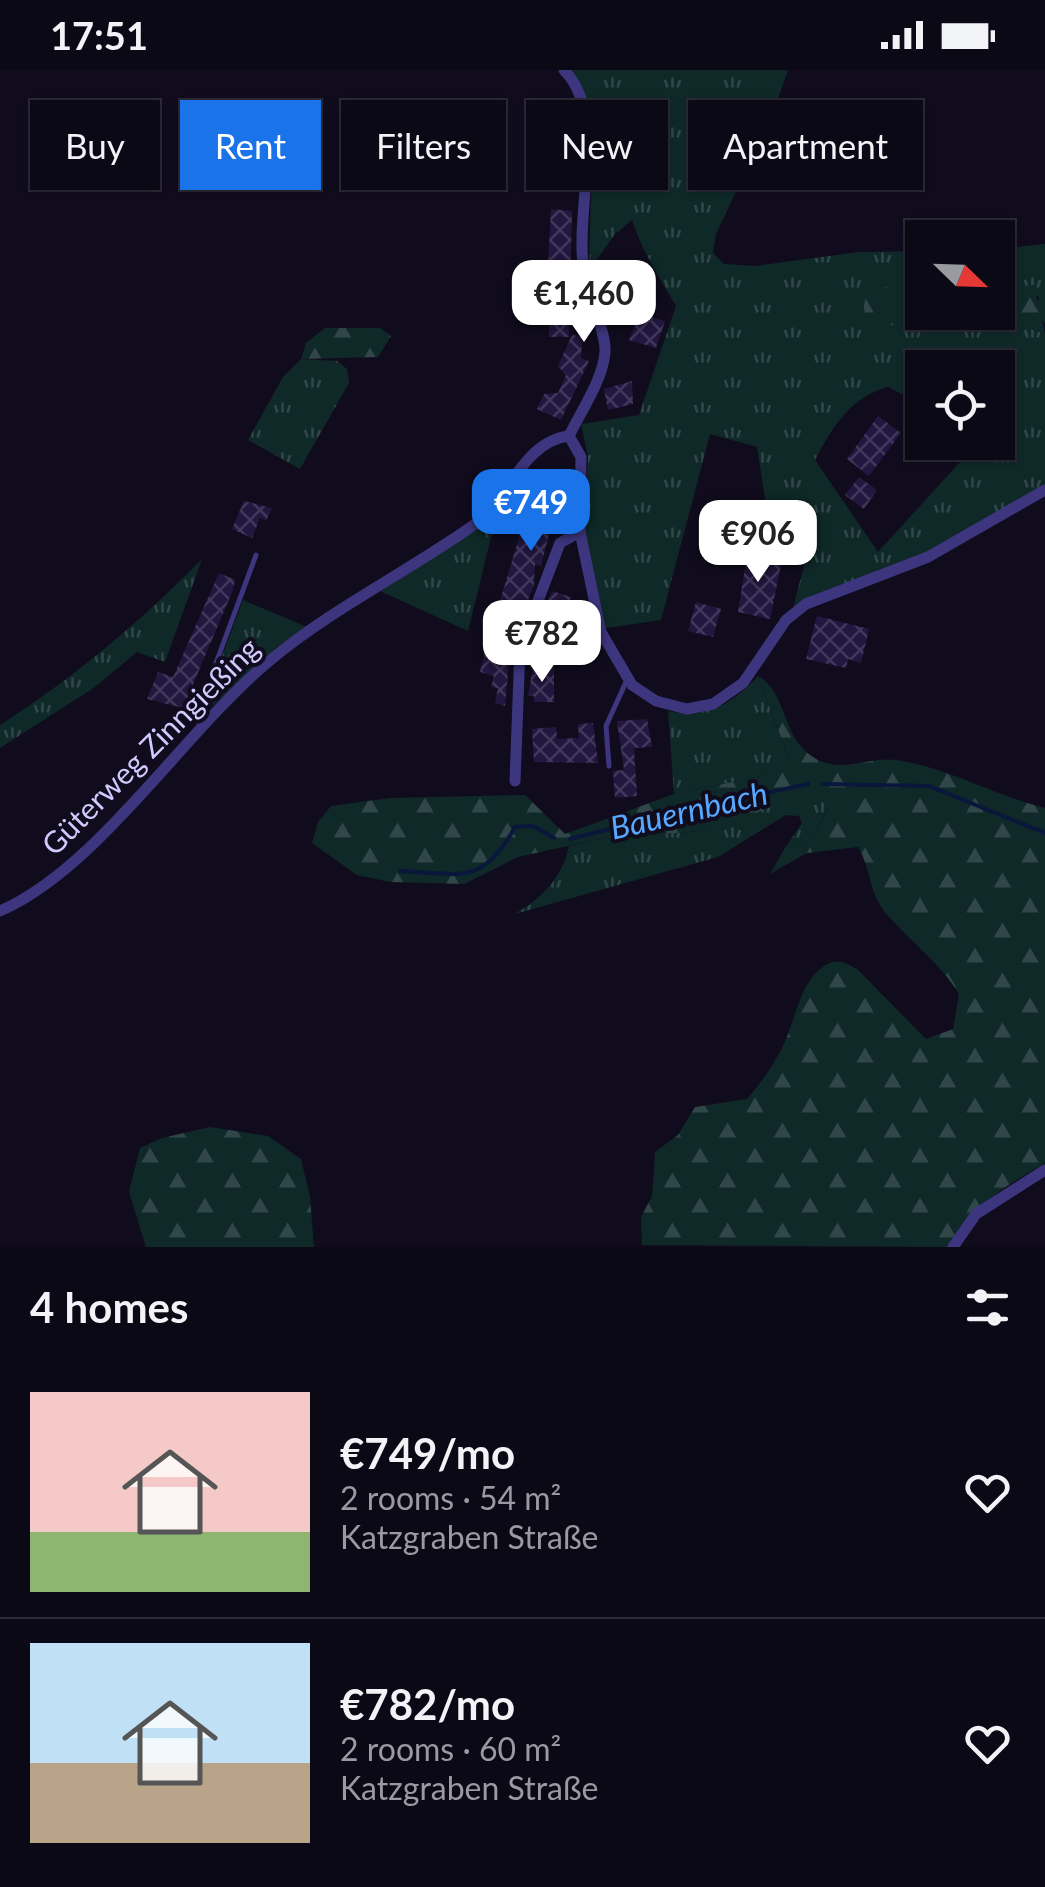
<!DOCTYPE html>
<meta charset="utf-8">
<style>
body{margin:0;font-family:Lato,sans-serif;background:#15121f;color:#f1f3f6;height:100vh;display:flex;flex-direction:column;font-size:38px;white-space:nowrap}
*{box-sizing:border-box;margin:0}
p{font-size:32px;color:#9a9aa1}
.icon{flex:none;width:55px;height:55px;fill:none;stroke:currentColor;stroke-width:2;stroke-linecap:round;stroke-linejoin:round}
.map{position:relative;height:1177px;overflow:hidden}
.sheet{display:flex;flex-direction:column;background:#0c0916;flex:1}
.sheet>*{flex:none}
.guide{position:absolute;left:30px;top:30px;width:985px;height:90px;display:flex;gap:20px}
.needle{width:65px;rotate:113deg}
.tools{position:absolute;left:905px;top:150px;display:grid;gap:20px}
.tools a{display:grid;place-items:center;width:110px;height:110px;border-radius:0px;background:#0c0916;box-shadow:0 2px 8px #0004,0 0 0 2px #2c2a35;font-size:50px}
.price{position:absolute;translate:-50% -85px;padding:0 22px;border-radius:20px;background:#fff;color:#222;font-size:32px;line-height:65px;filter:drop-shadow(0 2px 5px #0008)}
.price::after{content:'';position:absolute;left:50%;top:60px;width:30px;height:22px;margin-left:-15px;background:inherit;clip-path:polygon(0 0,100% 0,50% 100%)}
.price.selected{background:#1a73e8;color:#fff}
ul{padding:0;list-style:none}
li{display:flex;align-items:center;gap:30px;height:250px;padding:0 30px}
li+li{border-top:2px solid #2c2a35}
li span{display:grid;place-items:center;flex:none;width:280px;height:200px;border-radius:0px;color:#555}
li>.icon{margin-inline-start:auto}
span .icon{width:120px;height:120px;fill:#fffc;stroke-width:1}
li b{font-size:42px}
h2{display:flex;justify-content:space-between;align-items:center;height:120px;padding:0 30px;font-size:42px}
.pill{padding:0 35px;border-radius:0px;background:#0c0916;box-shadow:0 2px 8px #0004,0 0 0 2px #2c2a35;font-size:35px;line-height:90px}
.pill.selected{background:#1a73e8;color:#fff}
.status{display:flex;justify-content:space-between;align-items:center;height:70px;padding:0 50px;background:#0c0916;direction:ltr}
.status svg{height:28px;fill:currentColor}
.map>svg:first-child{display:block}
</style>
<div class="status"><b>17:51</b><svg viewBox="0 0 49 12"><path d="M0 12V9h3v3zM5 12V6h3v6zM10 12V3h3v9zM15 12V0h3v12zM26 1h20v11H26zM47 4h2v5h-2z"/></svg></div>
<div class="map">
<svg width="1045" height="1177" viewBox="0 0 1045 1177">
<defs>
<pattern id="grass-tufts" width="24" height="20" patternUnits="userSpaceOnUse" patternTransform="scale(2.5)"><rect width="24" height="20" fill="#0f2828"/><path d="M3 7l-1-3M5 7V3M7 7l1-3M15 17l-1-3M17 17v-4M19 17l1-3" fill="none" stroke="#314648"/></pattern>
<pattern id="forest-firs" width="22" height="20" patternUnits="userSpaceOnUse" patternTransform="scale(2.5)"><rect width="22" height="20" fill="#0f2828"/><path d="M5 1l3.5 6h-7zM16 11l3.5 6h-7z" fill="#314648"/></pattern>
<pattern id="building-cross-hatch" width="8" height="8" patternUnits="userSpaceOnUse" patternTransform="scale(2.5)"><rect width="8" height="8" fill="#22173f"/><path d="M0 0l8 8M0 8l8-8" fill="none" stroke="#41375c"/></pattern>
</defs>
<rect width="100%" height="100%" fill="#100c1e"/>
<!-- grass -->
<g fill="url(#grass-tufts)" fill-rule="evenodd">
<path d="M569 0H788L773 43 716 164 713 183 724 194 755 196 859 182 922 181V242L961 243 954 257 1002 248 1045 264V416C996 445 947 475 893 497 859 511 824 517 793 538L804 496 769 454 757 377 710 364 661 550 606 558 584 455 588 387 581 354 639 345 676 236C660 209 642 181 632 150L615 164 590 199C586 145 606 39 569 0ZM922 298H998V372L952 373 962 390 878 482 815 390C832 358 850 327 888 317L922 334Z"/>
<polygon points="1045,174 1045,254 1037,243 1039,227 1018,216 998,218 998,179"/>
<polygon points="301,289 337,291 347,299 349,313 300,399 248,370 283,307"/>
<polygon points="498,439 468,561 380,521 485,451"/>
<path d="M202 489 165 592 137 582 95 617 0 678V655C76 606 139 553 202 489Z"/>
<polygon points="243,530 307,557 277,577 209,639 214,608"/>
<path d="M758 606 789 690 766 705 674 724 668 641C707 649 732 634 758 606Z"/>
<path d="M796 727H826L829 736 810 771 785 778 802 753 799 746 786 745 718 787 515 844C543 827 562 808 569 776L603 768 704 761Z"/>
</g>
<!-- forest -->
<g fill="url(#forest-firs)">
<polygon points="1034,215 1045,264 1002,249 954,258 961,243 998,242 998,218"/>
<circle cx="884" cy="237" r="20"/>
<polygon points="325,258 380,258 391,266 378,287 301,289 306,273"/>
<path d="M758 606C788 623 781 667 813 687 840 705 867 686 896 690 946 697 996 726 1045 738V1093C1005 1117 971 1135 948 1177L642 1175 641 1147 652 1126 655 1082 678 1065 695 1037 747 1029C761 1013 773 996 783 976 795 952 801 906 828 894 839 888 847 894 857 899L926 969 953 959 959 924C940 892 909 871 885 842 869 823 871 798 858 777L807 783 770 804 785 778 810 771 829 737 826 727 796 728 704 761 603 768 518 787 464 814 390 812 357 805 312 773 318 752 331 736 390 728 525 725 565 764 674 724 766 705 789 689Z"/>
<polygon points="210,1057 268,1066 301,1089 310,1127 314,1177 146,1177 129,1122 140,1078 162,1068"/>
</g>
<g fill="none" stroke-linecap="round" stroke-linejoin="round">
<!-- stream -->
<g stroke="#08173b" stroke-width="4">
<polyline points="823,714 929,716 1045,763"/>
<polyline points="570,769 697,737 732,738 747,727 808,714"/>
<path d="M400 801C460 804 483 816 515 757L533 756 554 768"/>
</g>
</g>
<!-- building -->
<g fill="url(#building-cross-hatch)">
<polygon points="551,139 572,141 569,267 549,267 549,238 536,237 537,210 547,211"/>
<polygon points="636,199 643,203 648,217 625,232 610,228 615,205 623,207"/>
<polygon points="640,244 665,251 656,278 629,270"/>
<polygon points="572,265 582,266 581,288 589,291 561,350 537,339 544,324 558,323 566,305 558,296"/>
<polygon points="632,311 633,334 608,340 604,319"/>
<polygon points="878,346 901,363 869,406 847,389"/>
<polygon points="859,407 877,420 864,439 845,425"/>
<polygon points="541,423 566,429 556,458 551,457 541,496 535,494 534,515 523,543 499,534 521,461 531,464"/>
<polygon points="244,431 272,438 266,451 260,448 252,468 232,459"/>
<polygon points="740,479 761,483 759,491 781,495 770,549 738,542 746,492 737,490"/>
<polygon points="219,503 235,510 233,520 183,638 147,629 158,602 173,607"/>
<polygon points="552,521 571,527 562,555 541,548"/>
<polygon points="696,532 721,539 713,567 688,561"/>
<polygon points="817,546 869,559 861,593 848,589 846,598 806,589"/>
<polygon points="487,573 509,576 510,581 505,636 495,633 498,618 491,617 494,606 480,602"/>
<polygon points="533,597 554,597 554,632 534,632 534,626 528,626"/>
<polygon points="647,649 652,677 634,678 637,726 615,728 613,701 624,700 617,651"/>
<polygon points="593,653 598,693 534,692 532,659 556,657 557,669 579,668 578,654"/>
</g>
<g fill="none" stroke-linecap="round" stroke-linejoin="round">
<!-- lane -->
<g stroke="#3d367e" stroke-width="5">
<polyline points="487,567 581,566 596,551"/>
<polyline points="199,655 216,593 256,485"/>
<polyline points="609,696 606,656 626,612"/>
</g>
<!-- street -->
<g stroke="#3d367e" stroke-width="11">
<path d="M564 0C607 43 576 137 583 193 586 217 607 265 605 282 603 310 581 341 569 366"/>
<polyline points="569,366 581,387 580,462 601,562 632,615 656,631 687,639 713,634 743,613 786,550 806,534 928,487 1045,420"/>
<polyline points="515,711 520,578 560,473 580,462"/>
<path d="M0 841C97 799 183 663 268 592 332 538 410 501 478 452 509 425 525 371 569 366"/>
<polyline points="953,1177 976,1144 1045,1100"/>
</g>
</g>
<g text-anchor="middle" stroke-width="8" stroke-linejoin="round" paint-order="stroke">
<!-- street labels -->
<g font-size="30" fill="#d2c9ff" stroke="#100c1e">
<text transform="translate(151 677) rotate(-45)" y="10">Güterweg Zinngießing</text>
</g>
<!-- water labels -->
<g font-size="32" font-style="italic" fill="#57a7ff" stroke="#100c1e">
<text transform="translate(689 741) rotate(-13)" y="11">Bauernbach</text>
</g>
</g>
</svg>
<div class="tools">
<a><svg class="needle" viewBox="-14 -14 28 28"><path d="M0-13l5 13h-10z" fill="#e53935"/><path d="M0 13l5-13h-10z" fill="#9a9aa1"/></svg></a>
<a><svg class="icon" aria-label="locate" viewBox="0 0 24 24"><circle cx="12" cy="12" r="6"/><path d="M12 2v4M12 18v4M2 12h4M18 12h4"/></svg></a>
</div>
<b class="price" style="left:584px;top:275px">€1,460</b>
<b class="price selected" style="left:531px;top:484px">€749</b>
<b class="price" style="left:758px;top:515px">€906</b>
<b class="price" style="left:542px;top:615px">€782</b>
<div class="guide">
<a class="pill">Buy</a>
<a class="pill selected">Rent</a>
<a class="pill">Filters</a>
<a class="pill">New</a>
<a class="pill">Apartment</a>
</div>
</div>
<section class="sheet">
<h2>4 homes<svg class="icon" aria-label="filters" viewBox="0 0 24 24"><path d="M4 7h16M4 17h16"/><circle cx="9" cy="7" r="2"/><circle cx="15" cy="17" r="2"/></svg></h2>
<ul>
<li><span style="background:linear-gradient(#f6c9c9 70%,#8fb573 0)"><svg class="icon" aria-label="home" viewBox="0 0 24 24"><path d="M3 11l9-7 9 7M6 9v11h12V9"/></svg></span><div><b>€749/mo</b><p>2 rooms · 54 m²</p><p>Katzgraben Straße</p></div><svg class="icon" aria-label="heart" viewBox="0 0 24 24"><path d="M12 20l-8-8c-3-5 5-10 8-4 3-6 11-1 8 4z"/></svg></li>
<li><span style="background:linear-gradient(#bfe0f5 60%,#b9a48a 0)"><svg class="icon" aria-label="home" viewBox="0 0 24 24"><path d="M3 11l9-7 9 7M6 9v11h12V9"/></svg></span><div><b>€782/mo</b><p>2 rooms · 60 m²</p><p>Katzgraben Straße</p></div><svg class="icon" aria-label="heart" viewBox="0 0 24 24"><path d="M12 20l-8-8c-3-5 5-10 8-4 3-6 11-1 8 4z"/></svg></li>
</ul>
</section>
